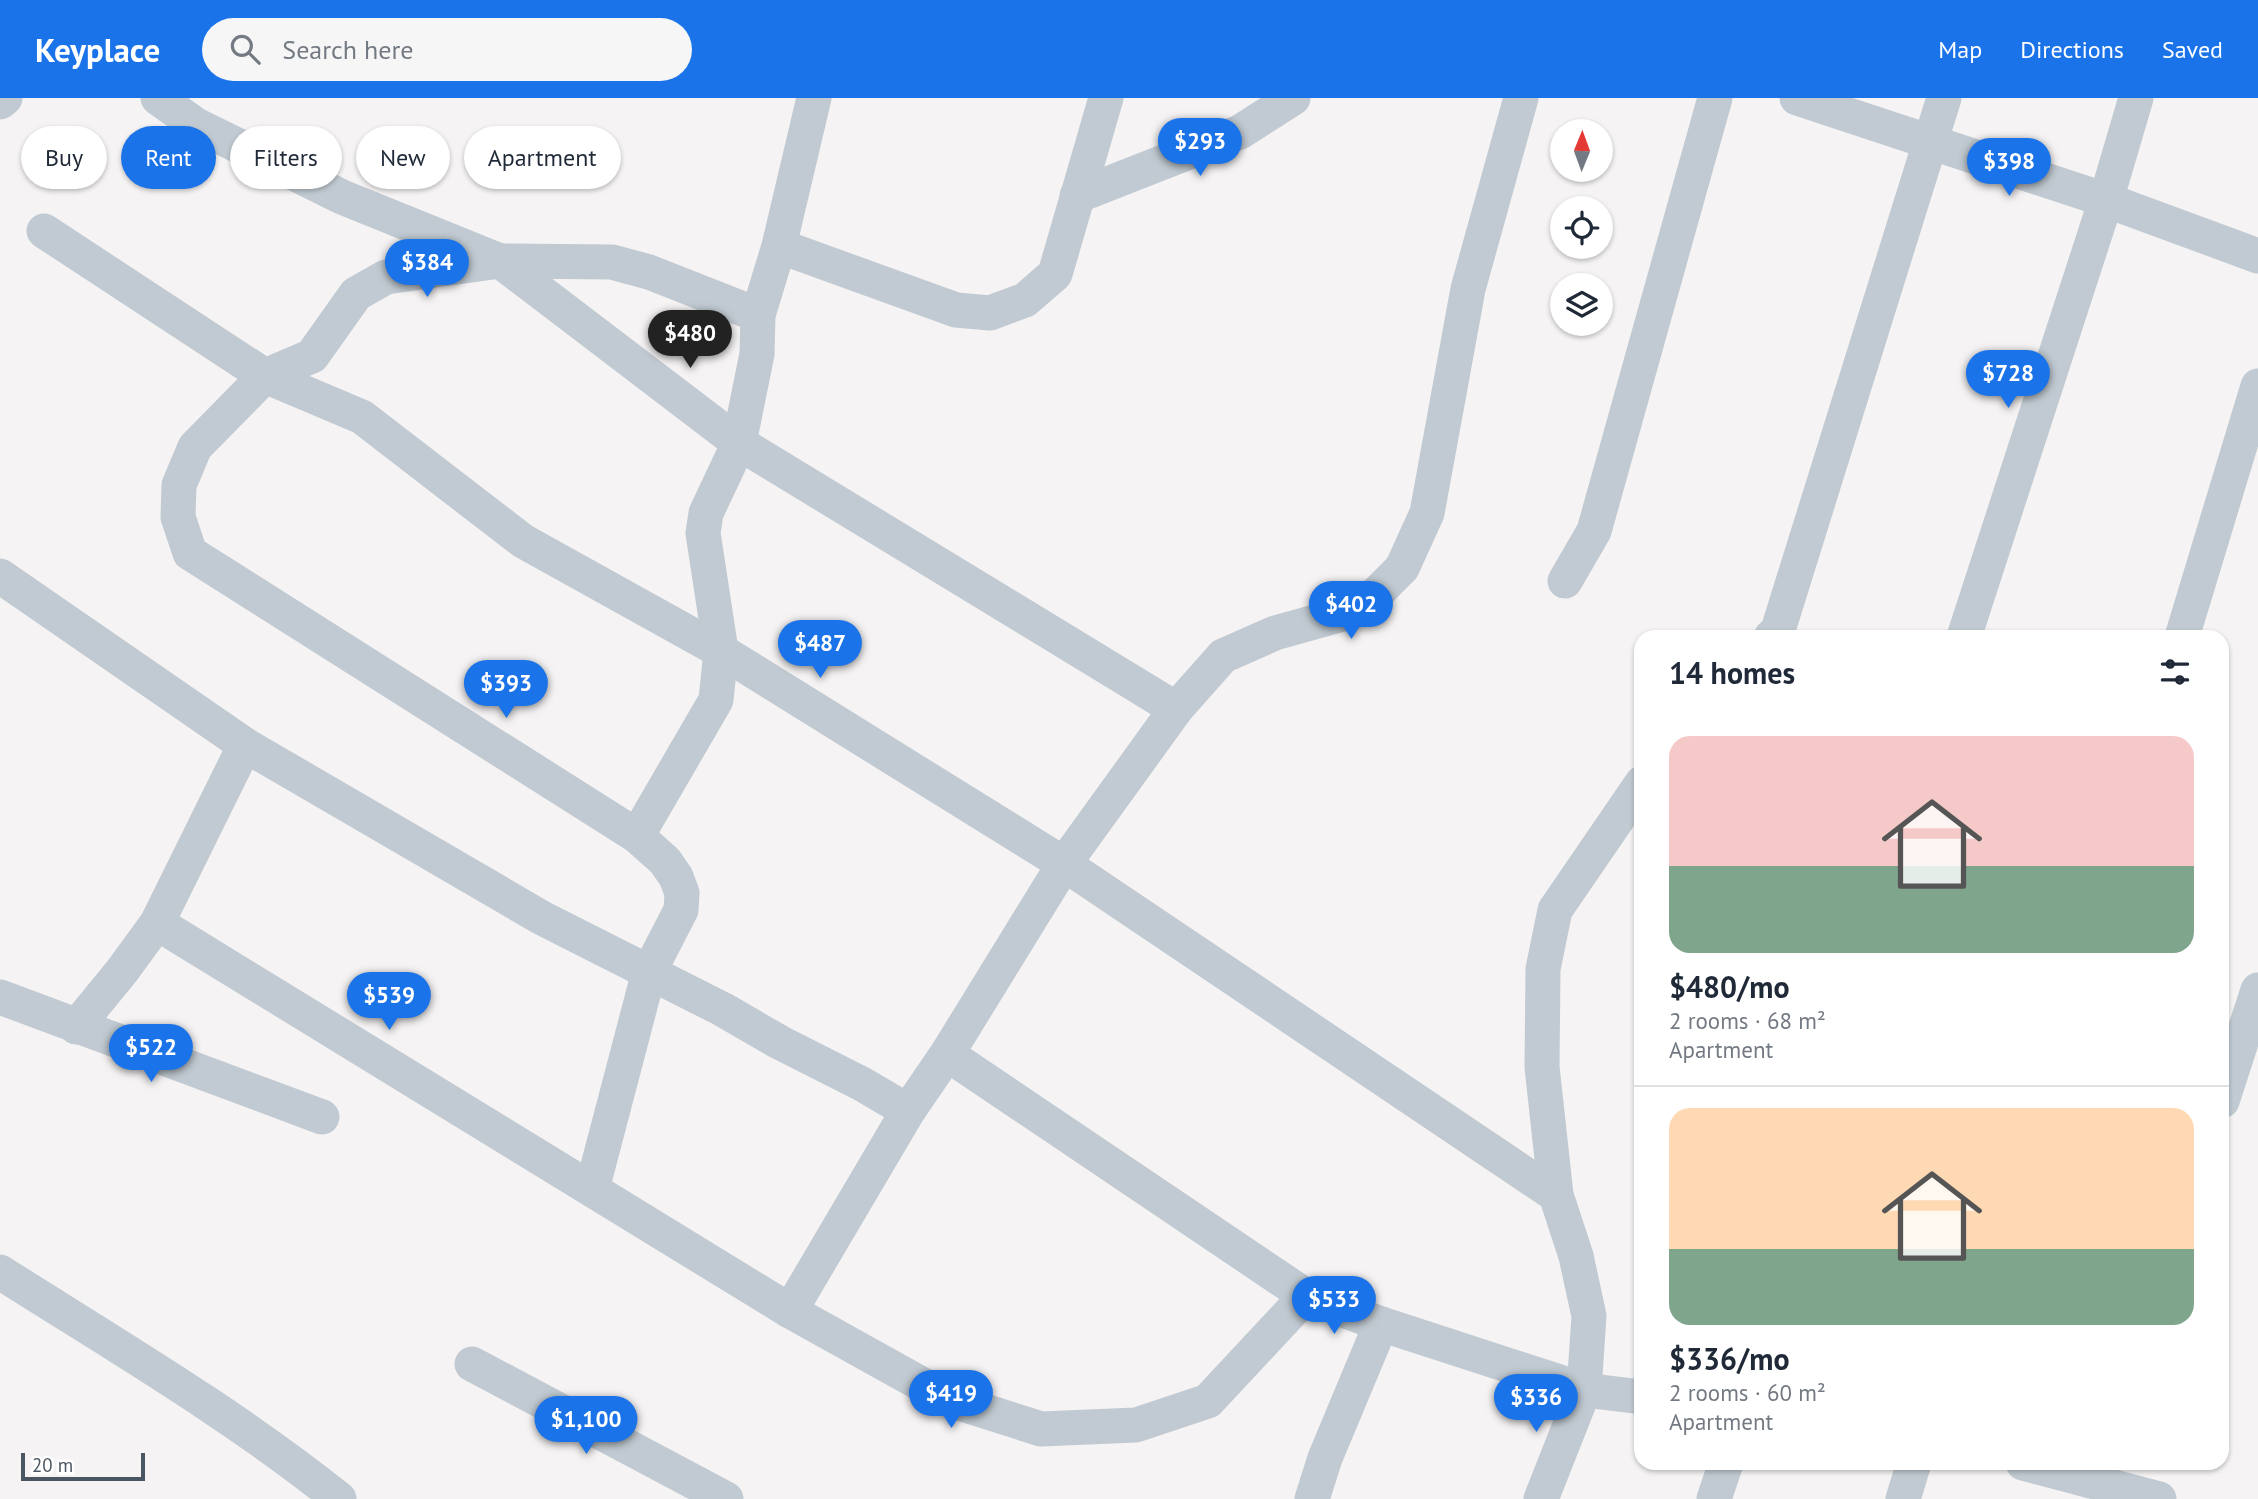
<!DOCTYPE html>
<meta charset="utf-8">
<style>
body{margin:0;font-family:"PT Sans",sans-serif;background:#f6f6f7;color:#1f2937;height:100vh;display:flex;flex-direction:column;font-size:26px;white-space:nowrap}
*{box-sizing:border-box;margin:0}
p{font-size:23px;color:#747a83}
.icon{flex:none;width:38px;height:38px;fill:none;stroke:currentColor;stroke-width:2;stroke-linecap:round;stroke-linejoin:round}
.map{position:relative;flex:1;overflow:hidden}
.side{position:absolute;left:1634px;top:532px;width:595px;height:840px;display:flex;flex-direction:column;background:#fff;border-radius:21px;box-shadow:0 2px 5px #0004}
.side>*{flex:none}
.hud{position:absolute;left:21px;top:28px;width:665px;height:63px;display:flex;gap:14px}
.needle{width:46px;rotate:1deg}
.tools{position:absolute;left:1550px;top:21px;display:grid;gap:14px}
.tools a{display:grid;place-items:center;width:63px;height:63px;border-radius:50%;background:#fff;box-shadow:0 2px 5px #0004;font-size:35px}
.scale{position:absolute;left:21px;bottom:18px;width:124px;box-sizing:border-box;padding-left:7px;border:4px solid #4a5661;border-top:0;font-size:19px;line-height:24px;white-space:nowrap;color:#4a5661;-webkit-text-stroke:5px #fff;paint-order:stroke}
.price{position:absolute;translate:-50% -60px;padding:0 16px;border-radius:24px;background:#1a73e8;color:#fff;font-size:23px;line-height:46px;filter:drop-shadow(0 2px 4px #0008)}
.price::after{content:'';position:absolute;left:50%;top:42px;width:21px;height:16px;margin-left:-10px;background:inherit;clip-path:polygon(0 0,100% 0,50% 100%)}
.price.current{background:#222;color:#fff}
ul{padding:0;list-style:none}
li{display:grid;align-content:center;gap:14px;height:371px;padding:0 35px}
li+li{border-top:2px solid #e0e1e3}
li span{display:grid;place-items:center;height:217px;border-radius:21px;color:#555}
li>.icon{margin-inline-start:auto}
span .icon{width:126px;height:126px;fill:#fffc;stroke-width:1}
li b{font-size:30px}
h2{display:flex;justify-content:space-between;align-items:center;height:84px;padding:0 35px;font-size:30px}
.pill{padding:0 24px;border-radius:32px;background:#fff;box-shadow:0 2px 5px #0004;font-size:24px;line-height:63px}
.pill.current{background:#1a73e8;color:#fff}
header{display:flex;align-items:center;gap:42px;box-sizing:border-box;height:98px;padding:0 35px;background:#1a73e8;color:#fff}
header strong{font-size:33px}
nav{display:flex;gap:38px;margin-inline-start:auto;font-size:24px}
.search{width:490px;height:63px;background:#f6f6f7;display:flex;align-items:center;gap:18px;box-sizing:border-box;padding:0 24px;border-radius:38px;color:#747a83;font-size:26px}
.map>svg:first-child{display:block}
</style>
<header>
<strong>Keyplace</strong>
<div class="search"><svg class="icon" aria-label="search" viewBox="0 0 24 24"><circle cx="10" cy="10" r="6"/><path d="M15 15l6 6"/></svg>Search here</div>
<nav><a>Map</a><a>Directions</a><a>Saved</a></nav>
</header>
<div class="map">
<svg width="2258" height="1401" viewBox="0 0 2258 1401">
<rect width="100%" height="100%" fill="#f5f3f3"/>
<g fill="none" stroke-linecap="round" stroke-linejoin="round">
<!-- minor -->
<g stroke="#c1cad2" stroke-width="35">
<polyline points="158,0 196,27 342,99 500,163 739,345 1176,611"/>
<polyline points="1797,0 2106,102 2258,158"/>
<polyline points="0,4 5,0"/>
<polyline points="1077,98 1240,34 1293,0"/>
<polyline points="44,133 265,278 362,319 523,443 721,553 1064,766 1556,1097"/>
<polyline points="779,148 956,212 990,215 1025,202 1055,176 1106,0"/>
<polyline points="0,478 245,647 542,820 722,911 779,944 862,986 908,1013"/>
<polyline points="1565,483 1594,433 1715,0"/>
<polyline points="1771,539 1778,532 1944,0"/>
<polyline points="1964,539 2106,102 2136,0"/>
<polyline points="2182,539 2258,288"/>
<polyline points="637,738 716,602 721,553 703,435 706,415 739,345 757,256 758,217 779,148 814,0"/>
<polyline points="157,825 790,1213 950,1302 1041,1331 1136,1327 1208,1303 1306,1198"/>
<polyline points="0,899 322,1019"/>
<polyline points="76,929 122,873 157,825 245,647"/>
<polyline points="947,956 1306,1198 1381,1226 1584,1292 1642,1299"/>
<polyline points="2222,1003 2258,892"/>
<polyline points="592,1091 649,874 681,812 682,795 676,779 665,763 637,738 190,455 178,419 179,387 195,349 265,278 312,258 356,196 386,179 500,163 612,164 649,174 758,217"/>
<path d="M0 1174C115 1247 233 1316 339 1401"/>
<polyline points="790,1213 908,1013 947,956 1064,766 1176,611 1223,558 1275,535 1361,511 1402,470 1427,415 1468,191 1521,0"/>
<polyline points="472,1266 726,1401"/>
<polyline points="2023,1365 2159,1401"/>
<polyline points="1312,1401 1325,1360 1381,1226"/>
<polyline points="1541,1401 1584,1292 1589,1218 1576,1158 1556,1097 1542,969 1543,871 1555,812 1642,685"/>
<polyline points="1714,1401 1726,1365"/>
<polyline points="1903,1401 1914,1365"/>
</g>
</g>
</svg>
<div class="tools">
<a><svg class="needle" viewBox="-14 -14 28 28"><path d="M0-13l5 13h-10z" fill="#e53935"/><path d="M0 13l5-13h-10z" fill="#747a83"/></svg></a>
<a><svg class="icon" aria-label="locate" viewBox="0 0 24 24"><circle cx="12" cy="12" r="6"/><path d="M12 2v4M12 18v4M2 12h4M18 12h4"/></svg></a>
<a><svg class="icon" aria-label="layers" viewBox="0 0 24 24"><path d="M12 4l9 5-9 5-9-5zM3 14l9 5 9-5"/></svg></a>
</div>
<div class="scale">20 m</div>
<b class="price" style="left:1200px;top:80px">$293</b>
<b class="price" style="left:2009px;top:100px">$398</b>
<b class="price" style="left:427px;top:201px">$384</b>
<b class="price current" style="left:690px;top:272px">$480</b>
<b class="price" style="left:2008px;top:312px">$728</b>
<b class="price" style="left:1351px;top:543px">$402</b>
<b class="price" style="left:820px;top:582px">$487</b>
<b class="price" style="left:506px;top:622px">$393</b>
<b class="price" style="left:389px;top:934px">$539</b>
<b class="price" style="left:151px;top:986px">$522</b>
<b class="price" style="left:1334px;top:1238px">$533</b>
<b class="price" style="left:951px;top:1332px">$419</b>
<b class="price" style="left:1536px;top:1336px">$336</b>
<b class="price" style="left:586px;top:1358px">$1,100</b>
<div class="hud">
<a class="pill">Buy</a>
<a class="pill current">Rent</a>
<a class="pill">Filters</a>
<a class="pill">New</a>
<a class="pill">Apartment</a>
</div>
<section class="side">
<h2>14 homes<svg class="icon" aria-label="filters" viewBox="0 0 24 24"><path d="M4 7h16M4 17h16"/><circle cx="9" cy="7" r="2"/><circle cx="15" cy="17" r="2"/></svg></h2>
<ul>
<li><span style="background:linear-gradient(#f6c9c9 60%,#7fa58c 0)"><svg class="icon" aria-label="home" viewBox="0 0 24 24"><path d="M3 11l9-7 9 7M6 9v11h12V9"/></svg></span><div><b>$480/mo</b><p>2 rooms · 68 m²</p><p>Apartment</p></div></li>
<li><span style="background:linear-gradient(#ffd9b3 65%,#7fa58c 0)"><svg class="icon" aria-label="home" viewBox="0 0 24 24"><path d="M3 11l9-7 9 7M6 9v11h12V9"/></svg></span><div><b>$336/mo</b><p>2 rooms · 60 m²</p><p>Apartment</p></div></li>
</ul>
</section>
</div>
